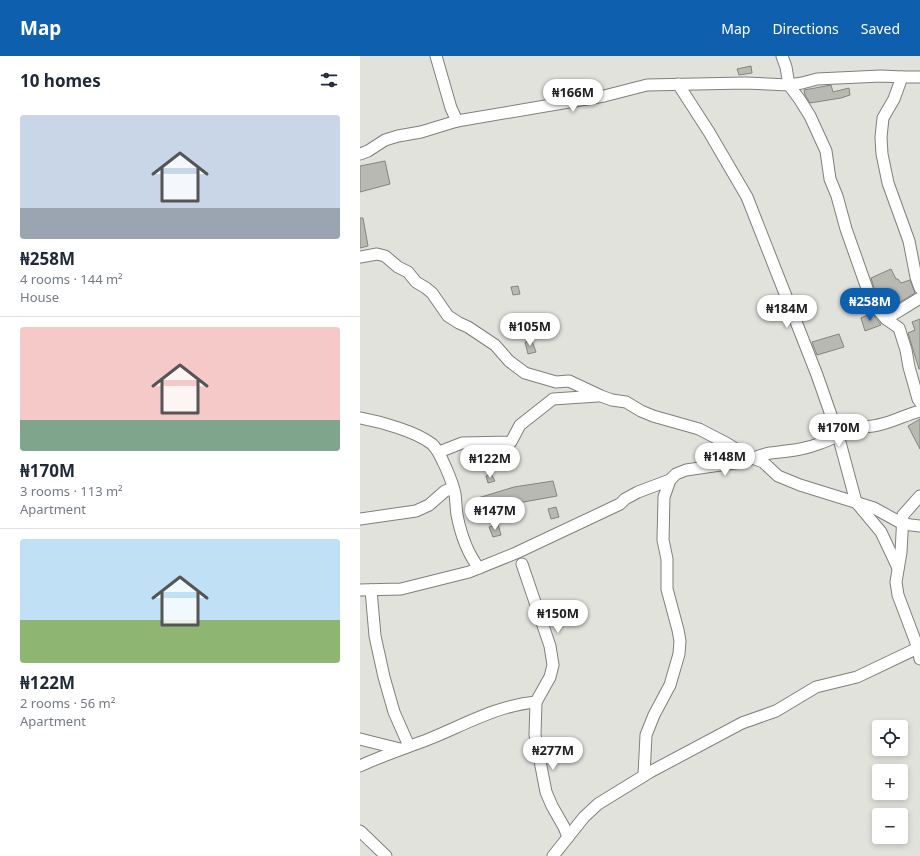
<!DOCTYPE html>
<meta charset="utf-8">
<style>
body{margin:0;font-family:"Noto Sans",sans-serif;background:#f2f2f3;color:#1f2937;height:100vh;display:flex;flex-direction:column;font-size:15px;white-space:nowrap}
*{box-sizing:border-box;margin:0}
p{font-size:13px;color:#747a83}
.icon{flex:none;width:22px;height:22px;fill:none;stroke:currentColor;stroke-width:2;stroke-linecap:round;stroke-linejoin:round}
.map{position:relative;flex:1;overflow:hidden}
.side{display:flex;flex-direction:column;background:#fff;width:360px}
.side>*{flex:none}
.controls{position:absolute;left:512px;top:664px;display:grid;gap:8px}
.controls a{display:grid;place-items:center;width:36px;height:36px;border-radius:4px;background:#fff;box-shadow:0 2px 6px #0003;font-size:20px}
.price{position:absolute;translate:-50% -34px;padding:0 9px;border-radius:14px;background:#fff;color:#222;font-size:13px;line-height:26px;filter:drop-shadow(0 1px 2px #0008)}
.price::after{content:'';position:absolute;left:50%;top:24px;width:12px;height:9px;margin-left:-6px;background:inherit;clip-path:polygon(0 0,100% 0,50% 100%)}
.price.selected{background:#0e60ae;color:#fff}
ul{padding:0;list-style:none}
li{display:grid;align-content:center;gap:8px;height:212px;padding:0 20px}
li+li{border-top:1px solid #e0e1e3}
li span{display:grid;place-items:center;height:124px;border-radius:4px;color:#555}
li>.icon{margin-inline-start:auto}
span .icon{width:72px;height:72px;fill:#fffc;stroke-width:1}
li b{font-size:17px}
h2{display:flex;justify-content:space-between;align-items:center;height:48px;padding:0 20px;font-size:17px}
header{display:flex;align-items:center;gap:24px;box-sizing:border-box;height:56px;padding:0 20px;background:#0e60ae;color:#fff}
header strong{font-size:19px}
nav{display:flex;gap:22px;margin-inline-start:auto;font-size:14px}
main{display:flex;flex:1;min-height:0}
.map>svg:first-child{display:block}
</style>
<header>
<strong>Map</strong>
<nav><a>Map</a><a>Directions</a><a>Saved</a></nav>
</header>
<main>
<section class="side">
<h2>10 homes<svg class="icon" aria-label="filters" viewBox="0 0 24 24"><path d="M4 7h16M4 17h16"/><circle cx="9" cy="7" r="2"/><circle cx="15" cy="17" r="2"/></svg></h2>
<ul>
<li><span style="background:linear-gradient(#c9d6e8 75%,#9aa5b1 0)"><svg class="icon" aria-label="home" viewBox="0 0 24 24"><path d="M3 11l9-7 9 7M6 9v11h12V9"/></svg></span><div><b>₦258M</b><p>4 rooms · 144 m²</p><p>House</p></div></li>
<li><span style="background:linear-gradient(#f6c9c9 75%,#7fa58c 0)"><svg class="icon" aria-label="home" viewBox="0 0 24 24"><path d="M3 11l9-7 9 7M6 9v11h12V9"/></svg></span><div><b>₦170M</b><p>3 rooms · 113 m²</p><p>Apartment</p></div></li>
<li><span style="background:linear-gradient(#bfe0f5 65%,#8fb573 0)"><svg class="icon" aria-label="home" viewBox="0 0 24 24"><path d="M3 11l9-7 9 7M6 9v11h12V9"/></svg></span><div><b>₦122M</b><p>2 rooms · 56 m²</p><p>Apartment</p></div></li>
</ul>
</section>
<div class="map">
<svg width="560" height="800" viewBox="0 0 560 800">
<rect width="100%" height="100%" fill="#e1e2dc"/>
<!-- building -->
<g fill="#b9b9b4" stroke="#848480">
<polygon points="391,10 392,17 379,19 377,13"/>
<polygon points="471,29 473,36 489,32 490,39 481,42 450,47 445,39 444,34"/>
<polygon points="25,105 30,128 0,136 0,110"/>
<polygon points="0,162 3,162 8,190 0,192"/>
<polygon points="531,213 536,223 538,223 541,227 550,224 555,237 527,254 515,235 511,222"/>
<polygon points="158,230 160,238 153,239 151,231"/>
<polygon points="512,257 521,269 505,275 501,262"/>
<polygon points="560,263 560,313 559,313 548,277 555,274 552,266"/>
<polygon points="479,278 484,291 457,299 452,286"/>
<polygon points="172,285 176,296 168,298 165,286"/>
<polygon points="560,363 560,393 548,370"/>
<polygon points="121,400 123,407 112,411 110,404"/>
<polygon points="131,418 135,425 128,427 126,420"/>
<polygon points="193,425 197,440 158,447 160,454 146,457 144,450 121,455 118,442 154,431"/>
<polygon points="196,451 199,461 191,463 188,453"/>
<polygon points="138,468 141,479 133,481 129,471"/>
</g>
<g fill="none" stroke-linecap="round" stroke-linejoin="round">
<defs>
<g id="minor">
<polyline points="76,0 91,52 97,65"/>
<polyline points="422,0 426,11 429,29 440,44 450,60 466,95 470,123 477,140 486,173 509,238 519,255 526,263 560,242"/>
<polyline points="560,21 542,21 534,43 523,62 521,81 522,98 528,127 549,185 556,221 560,232"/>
<polyline points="318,28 349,76 387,141 457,319 478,379 496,446 521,476 538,512"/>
<polyline points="0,98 8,95 25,84 38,80 61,76 97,65 244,40 287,29 385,27 429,29 442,27 457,23 521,20 542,21"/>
<polyline points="0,201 17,198 25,200 38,211 48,216 56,226 66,232 72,237 88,260 99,267 108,271 135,289 149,305 165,317 196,326 209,325 241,340 252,344 266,346 281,355 293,360 339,373 366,387 387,400 403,406 418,420 440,429 514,452 543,468 560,470"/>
<polyline points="526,263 539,272 546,294 549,311 558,343 560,346"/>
<path d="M0 362C21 366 55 375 72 388 80 395 93 427 95 438 96 445 96 452 97 459 101 479 107 497 119 512"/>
<polyline points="79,396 102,387 151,386 160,369 193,343 238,340"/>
<polyline points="560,440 543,459 541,496 536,526 538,539 558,592 560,603"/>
<polyline points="0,463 56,455 69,449 85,435 93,432"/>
<polyline points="162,508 190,590 193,609 190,621 176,646 175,679 186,736 192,750 204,771 208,781"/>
<path d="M0 534 41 533 109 516 156 497 260 448 265 443 278 436 310 424 316 418 326 414 381 406C391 404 398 399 410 397 427 395 444 394 461 387 472 383 483 376 495 373 504 370 513 371 522 368 535 365 547 358 560 355"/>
<polyline points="11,534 15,580 24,621 34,656 49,690"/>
<polyline points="0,683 40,693"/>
<path d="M0 710C23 699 46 692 69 683 104 669 138 649 176 646"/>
<polyline points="284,719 286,679 294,659 310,629 319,598 320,585 318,574 307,533 307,503 303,484 304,441 310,424"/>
<polyline points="0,775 26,800"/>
<polyline points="193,800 224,761 238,748 290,716 382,667 416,655 456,631 497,621 560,591"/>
</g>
</defs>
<!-- minor casing -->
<use href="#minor" stroke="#7f807b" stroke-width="13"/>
<!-- minor -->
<use href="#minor" stroke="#fff" stroke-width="11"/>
</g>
</svg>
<div class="controls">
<a><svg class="icon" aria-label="locate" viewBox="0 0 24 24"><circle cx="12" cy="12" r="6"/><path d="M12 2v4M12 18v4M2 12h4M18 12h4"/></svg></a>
<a>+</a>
<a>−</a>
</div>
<b class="price" style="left:213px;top:57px">₦166M</b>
<b class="price selected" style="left:510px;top:266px">₦258M</b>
<b class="price" style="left:427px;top:273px">₦184M</b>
<b class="price" style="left:170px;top:291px">₦105M</b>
<b class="price" style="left:479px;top:392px">₦170M</b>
<b class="price" style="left:365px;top:421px">₦148M</b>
<b class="price" style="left:130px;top:423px">₦122M</b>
<b class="price" style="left:135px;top:475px">₦147M</b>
<b class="price" style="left:198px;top:578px">₦150M</b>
<b class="price" style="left:193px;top:715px">₦277M</b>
</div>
</main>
